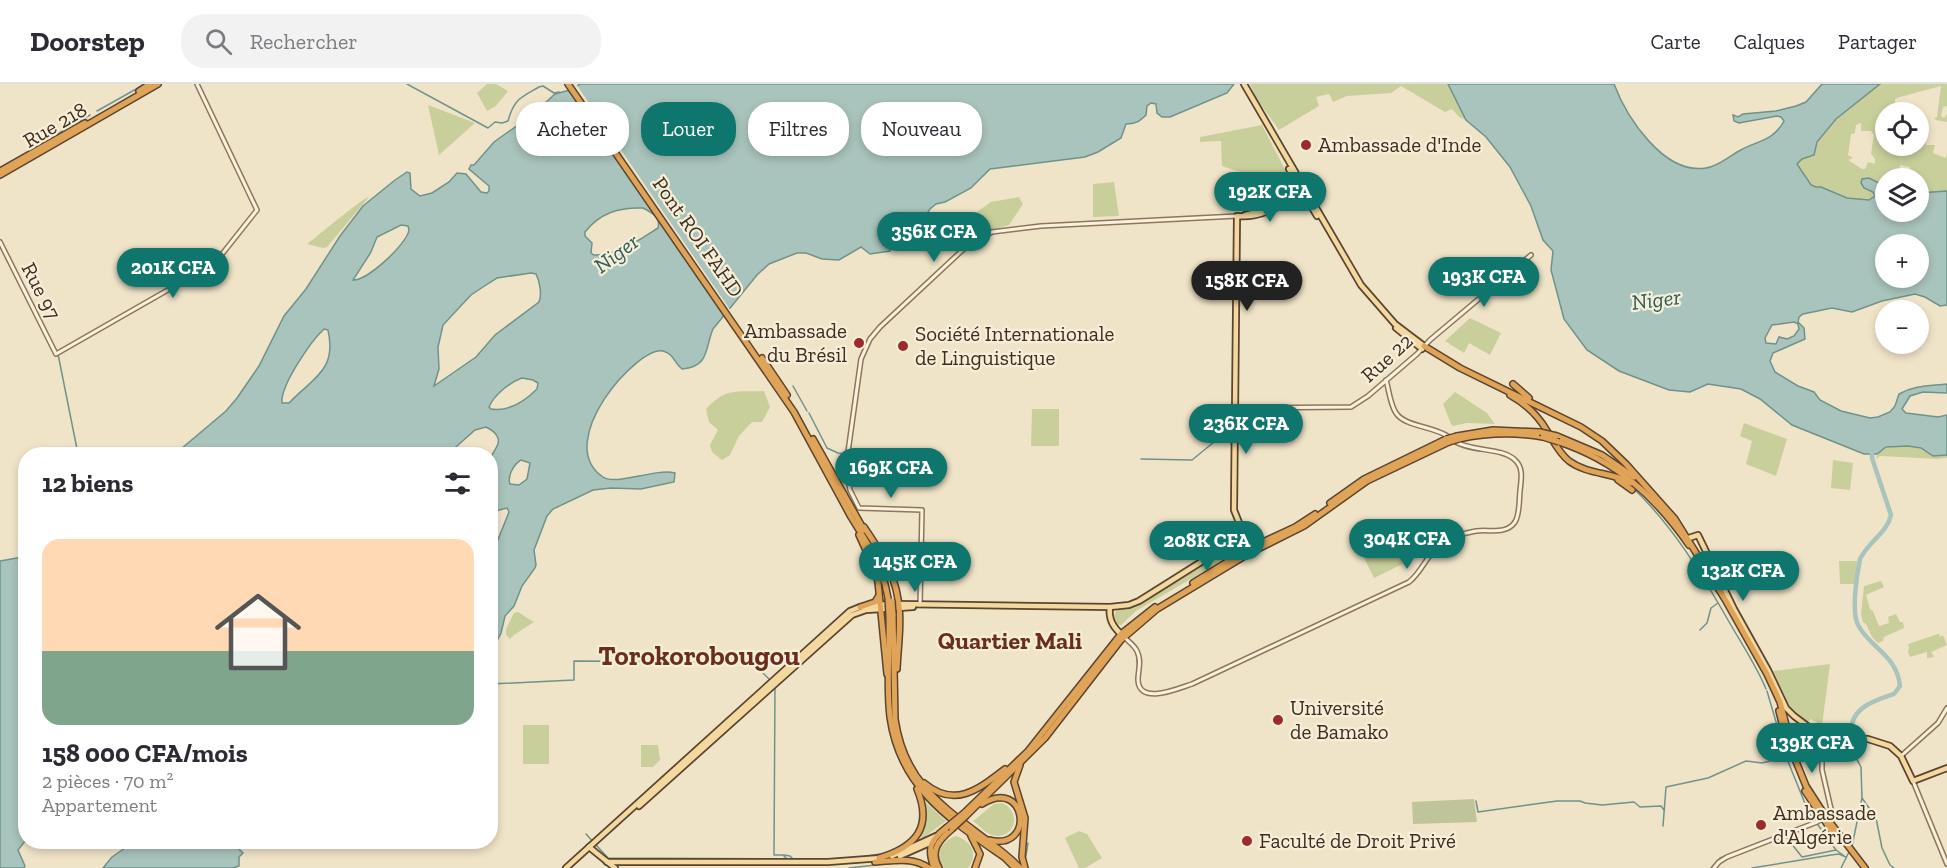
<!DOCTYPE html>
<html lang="fr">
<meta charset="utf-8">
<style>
body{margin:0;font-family:"Zilla Slab",serif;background:#f2f2f3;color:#2b2b33;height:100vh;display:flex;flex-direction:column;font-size:22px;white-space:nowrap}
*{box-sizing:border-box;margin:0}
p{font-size:20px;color:#7c7c81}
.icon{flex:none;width:33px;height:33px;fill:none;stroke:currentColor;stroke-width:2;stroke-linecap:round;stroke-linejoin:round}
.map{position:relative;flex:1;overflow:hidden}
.side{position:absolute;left:18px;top:363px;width:480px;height:402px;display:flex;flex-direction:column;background:#fff;border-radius:24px;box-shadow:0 3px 9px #0003}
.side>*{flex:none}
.hud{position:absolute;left:516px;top:18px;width:570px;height:54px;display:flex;gap:12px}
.buttons{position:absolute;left:1875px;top:18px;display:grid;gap:12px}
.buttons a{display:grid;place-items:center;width:54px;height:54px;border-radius:50%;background:#fff;box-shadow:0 3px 9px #0003;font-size:30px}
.price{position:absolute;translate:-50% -51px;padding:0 14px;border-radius:21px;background:#0f766e;color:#fff;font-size:20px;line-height:39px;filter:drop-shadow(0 2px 3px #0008)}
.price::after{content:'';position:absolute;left:50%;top:36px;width:18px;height:14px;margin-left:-9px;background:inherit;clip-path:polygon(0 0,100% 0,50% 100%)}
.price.current{background:#222;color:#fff}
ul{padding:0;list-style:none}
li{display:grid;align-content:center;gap:12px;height:318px;padding:0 24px}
li span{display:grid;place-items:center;height:186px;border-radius:18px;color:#555}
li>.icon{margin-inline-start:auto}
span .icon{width:108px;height:108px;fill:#fffc;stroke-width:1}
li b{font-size:26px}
h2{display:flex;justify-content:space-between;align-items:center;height:72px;padding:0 24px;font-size:26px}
.tag{padding:0 21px;border-radius:24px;background:#fff;box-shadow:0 3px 9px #0003;font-size:21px;line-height:54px}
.tag.current{background:#0f766e;color:#fff}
header{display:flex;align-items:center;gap:36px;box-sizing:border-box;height:84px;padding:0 30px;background:#fff;border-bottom:2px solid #e1e1e2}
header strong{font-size:28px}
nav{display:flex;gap:33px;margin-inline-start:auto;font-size:21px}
.search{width:420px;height:54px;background:#f2f2f3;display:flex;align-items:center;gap:15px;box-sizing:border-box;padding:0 21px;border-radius:24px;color:#7c7c81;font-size:22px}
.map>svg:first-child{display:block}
</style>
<header>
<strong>Doorstep</strong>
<div class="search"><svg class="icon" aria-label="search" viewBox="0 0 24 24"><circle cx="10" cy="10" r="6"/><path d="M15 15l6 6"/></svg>Rechercher</div>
<nav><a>Carte</a><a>Calques</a><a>Partager</a></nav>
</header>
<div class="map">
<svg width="1947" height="784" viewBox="0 0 1947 784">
<rect width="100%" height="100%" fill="#f0e4c8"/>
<!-- green -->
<g fill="#c9cf9b" fill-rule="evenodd">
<polygon points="487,0 496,0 508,7 496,22 487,27 477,9"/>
<polygon points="1250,0 1448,0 1466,36 1459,33 1452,25 1445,28 1401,2 1391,9 1347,12 1333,18 1329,10 1316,13 1319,22 1279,46 1257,15"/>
<path d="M1880 0H1947V22L1943 23 1941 32 1944 34 1947 30V38L1936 36 1934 34 1937 33 1941 2 1900 13 1895 15V19L1889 21V28H1886V62L1915 63 1925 57 1926 61H1935L1933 69 1946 74 1947 67V107L1919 109 1918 94H1911L1910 83 1900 81 1898 94H1886L1885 102 1869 94 1864 104 1873 108 1875 112C1862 123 1837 111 1824 105 1820 103 1814 104 1810 100 1804 95 1801 86 1797 80L1802 75 1813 71 1817 58 1835 35ZM1861 39V47H1871L1874 51 1871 70 1875 75V80L1868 78 1865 85H1862L1848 76 1853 74 1848 71 1851 50 1855 49 1856 41Z"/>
<polygon points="428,21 475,39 439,71"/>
<polygon points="1262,41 1294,103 1260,123 1245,126 1243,89 1222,82 1221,57 1200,58 1200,53"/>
<polygon points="1114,98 1119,132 1093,133 1093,100"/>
<path d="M369 113 327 163 323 164 307 160C317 153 362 114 369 113Z"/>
<polygon points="1019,113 1023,120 1009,141 980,150 971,132 991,118"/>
<polygon points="1470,234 1501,249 1490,271 1469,259 1464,269 1445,257"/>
<path d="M764 307 770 323 762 338H752L739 352 730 371 722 376 712 368 710 361 718 346 709 338 706 325C726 303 737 308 764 307Z"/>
<polygon points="1455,308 1487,329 1495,340 1467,339 1453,342 1451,340 1443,320"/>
<polygon points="1032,325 1059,325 1059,362 1031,362"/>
<polygon points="1744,339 1787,355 1776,392 1746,380 1752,357 1740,352"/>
<path d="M1898 362C1905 362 1911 362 1918 364 1928 367 1936 373 1947 371V374L1937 375 1880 372 1876 375C1878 363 1888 363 1898 362Z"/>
<polygon points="1833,376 1853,379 1850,406 1831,404"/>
<polygon points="1402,453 1413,475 1374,494 1363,472"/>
<polygon points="1243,456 1247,462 1136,527 1121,541 1117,540 1114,532 1116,527 1138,521"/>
<polygon points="1839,477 1857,477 1856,500 1840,500"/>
<polygon points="1881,497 1884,503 1866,511 1870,525 1873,527 1879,542 1889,539 1888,533 1896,530 1900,538 1903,538 1904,544 1884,553 1883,557 1878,559 1872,553 1866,540 1863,538 1861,530 1864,502"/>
<polygon points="518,528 534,538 514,551 510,555 506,551 506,545 514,529"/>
<polygon points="1938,550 1940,550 1939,553 1943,551 1947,561 1931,568 1934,573 1927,574 1927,568 1910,573 1908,568 1909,564 1908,560"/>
<polygon points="1830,580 1822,642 1811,635 1807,638 1790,623 1773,587"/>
<rect x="523" y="641" width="26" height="39"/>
<polygon points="641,661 658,661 660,676 653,683 641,683"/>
<polygon points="923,716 946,737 923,754 919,751"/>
<path d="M1002 719C1024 729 1013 758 992 751 985 749 979 741 973 737L994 720Z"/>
<polygon points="1079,747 1087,750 1102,774 1085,784 1079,784 1065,754"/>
<path d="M956 752C971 757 979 770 968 784H944C934 771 941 757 956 752Z"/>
</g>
<!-- cemetery -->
<polygon fill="#bfc49a" points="1474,715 1477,738 1413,740 1412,718"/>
<!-- water -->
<g fill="#a9c4bc" stroke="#6f938a" stroke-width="1.5" fill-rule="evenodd">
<path d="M580 0H1234L1227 9 1170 33H1162L1157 29 1156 20 1151 19 1147 22 1146 31C1139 38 1135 40 1126 40L1121 54 1098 68 1085 73 990 85 971 104 945 118 936 120 930 125 924 134 919 137 913 151C899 152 893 154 890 167L870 170 861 163 839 176 822 175 806 169H797L769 180 757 191 713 245C705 263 710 283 682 285 674 279 674 270 663 267 637 262 552 359 603 393 616 402 655 384 675 389L674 398 641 405 611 404 593 406 553 425 547 432 534 466 536 481 535 484 522 502 514 522 505 532 501 549 491 568V473L509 428 507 424 491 428C491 411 488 391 491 374 492 367 502 361 497 352 495 348 490 345 486 343L475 346 448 370H175L226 327 237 314 259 282 284 232 306 205 340 152 363 122 395 96 407 88 410 89 411 105 420 112 432 109 449 98 457 89 466 90 481 108 487 109 489 107V102L469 85 471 81H474L494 58 532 31 555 10 570 6ZM643 124C651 128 661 133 658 144 639 156 617 172 594 171L591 169 592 159 585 152V148C600 129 619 123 643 124ZM401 141 408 142 409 146C407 160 367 197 353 196L371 168 377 153ZM531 189 536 190C540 198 542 211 539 218L495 251 476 273 434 302 439 285 438 263 443 241 471 211 486 201 497 194ZM324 245 328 246C337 286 314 293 289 319H282C280 302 311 257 324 245ZM522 294 533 296 538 299 537 305C524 318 509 328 491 325L489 323C494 311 510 298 522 294ZM521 376 530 379 527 395 519 401 510 400C507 392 514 380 521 376Z"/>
<path d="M1448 0H1614C1627 34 1664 91 1706 84 1719 82 1728 73 1739 67 1755 57 1773 58 1784 37L1781 33 1777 32 1739 39 1734 37 1733 31 1738 33 1743 30 1776 27 1796 22 1806 18 1822 0H1880L1836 35 1817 58 1814 71 1802 75 1797 80 1811 101 1816 103H1821L1847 114 1869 116 1875 112 1873 108 1864 104 1861 99 1862 95 1869 94 1885 102 1886 128H1918L1919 109 1947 107V221L1940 222 1925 213 1915 210 1882 217 1852 228 1832 224 1803 230 1799 233 1798 238 1804 244 1805 255 1773 269 1770 277 1775 288 1798 302 1814 308 1820 316 1841 327 1870 334 1878 333 1890 328 1895 322 1899 310C1915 301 1930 302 1947 300V309L1923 308 1910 312 1902 325 1906 329 1938 333 1947 331V371L1933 372 1921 364 1908 362 1886 363 1877 370H1864L1792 341 1760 315 1741 305 1708 300 1690 308 1669 306 1619 287 1587 266 1564 235 1551 186 1553 167 1543 156 1531 122 1510 83 1486 53 1466 36ZM1886 160H1918V194H1886ZM1794 238 1798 240 1799 245 1794 252 1787 255 1779 253 1776 260 1766 259 1765 254 1772 241Z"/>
<polygon points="25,470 26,756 18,766 25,782 24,784 0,784 0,477 17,474"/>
<polygon points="134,758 242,758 239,765 243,769 239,773 239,782 233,784 103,784 112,773"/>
</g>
<!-- pier -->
<polygon fill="#f0e4c8" points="576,0 731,227 726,234 569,5"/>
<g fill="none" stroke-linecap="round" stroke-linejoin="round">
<!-- stream -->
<g stroke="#6f938a" stroke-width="1.5">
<path d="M407 0 488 44 495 38 502 39 508 37C514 15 520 14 539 3L543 2 554 9 559 8"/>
<polyline points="97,27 145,0"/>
<polyline points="56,51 90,31"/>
<polyline points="23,200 58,270 78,370"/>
<polyline points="793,302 807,327"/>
<polyline points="809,329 827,364 838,369 846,370"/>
<polyline points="853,370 877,371"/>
<polyline points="1141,375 1192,376 1225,349 1232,349"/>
<polyline points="1582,387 1613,395 1618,398"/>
<path d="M1633 404C1673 442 1701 489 1728 536 1741 559 1756 581 1766 605"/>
<polyline points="1700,546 1707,539 1711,524 1718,519"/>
<polyline points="762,588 769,595"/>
<polyline points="490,600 574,596 574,577 740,578 750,579 758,585"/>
<polyline points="775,602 774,771 783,771 789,777"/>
<polyline points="1767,607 1786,672"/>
<polyline points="1851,651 1855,672 1861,683 1862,714 1876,734 1882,764 1890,781 1894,784"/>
<polyline points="1787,675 1808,727 1836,766"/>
<polyline points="1476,717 1478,728 1557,717 1580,717 1585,719 1602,721 1634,718 1640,723 1661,722 1664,726"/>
<polyline points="1663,742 1666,703 1708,694 1746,677 1762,679 1786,673"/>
<polyline points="586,750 608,774 787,775"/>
<polyline points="1787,754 1802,773 1836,766 1843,771"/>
<polyline points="1852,762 1862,714"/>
<polyline points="784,771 790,772 795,777"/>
<polyline points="861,773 886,769"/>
<polyline points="1025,778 1028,759"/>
<polyline points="898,779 912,780 923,784"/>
<polyline points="640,780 782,780"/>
<polyline points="796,780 828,781"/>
<polyline points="849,784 893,779"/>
<polyline points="1711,784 1720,774 1804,741"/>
<polyline points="1752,784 1831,771 1839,770 1846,773"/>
<polyline points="1841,784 1850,766"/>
</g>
<!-- river -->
<path stroke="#a9c4bc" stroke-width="4.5" d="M1851 651C1849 624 1873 617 1894 610L1900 602C1897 571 1870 564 1858 541 1851 527 1857 490 1860 475 1868 458 1887 449 1891 431L1872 374V366"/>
<defs>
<g id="minor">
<polyline points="0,158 56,270 215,179 257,126 197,0"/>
<path d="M1386 296C1389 306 1390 320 1396 329 1405 343 1434 342 1449 353"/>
<polyline points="1235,324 1351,323 1368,312 1417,270 1430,256 1531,171"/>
<polyline points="920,521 922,426 859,424 850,406 848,396 848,368 861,275 870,255 880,243 968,161 992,148 1041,142 1237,132"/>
<path d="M1124 553C1129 558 1134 561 1137 567 1142 577 1138 586 1138 596 1139 622 1179 604 1192 600L1409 498C1423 487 1427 469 1442 460 1452 453 1464 449 1476 447 1489 445 1506 451 1515 438 1520 430 1519 416 1520 407 1521 396 1524 384 1515 376 1502 363 1471 368 1454 357"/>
<polyline points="1901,672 1938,639 1947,624"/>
<polyline points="1913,697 1947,780"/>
<polyline points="1714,784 1719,778 1727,773 1817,738 1826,733 1831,725 1822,686 1822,653"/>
</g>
<g id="major">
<polyline points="1244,0 1361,201 1395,240 1424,262"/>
<polyline points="1289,85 1317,132"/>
<polyline points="1245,131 1261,127 1300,107"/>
<polyline points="1396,244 1422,265"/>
<polyline points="1686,455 1698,451 1699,453 1734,525 1768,586 1786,624 1794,632 1822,653 1868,655 1890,662 1901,672 1913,697 1947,684"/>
<path d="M898 520 1110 523 1129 521 1139 517 1244 451 1234 426 1237 132C1263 135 1284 119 1306 107"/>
<path d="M1110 523C1108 536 1114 544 1123 552"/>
<polyline points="639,722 852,531 866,526 913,523"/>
<polyline points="589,763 615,784"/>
<polyline points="892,772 936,752"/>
<polyline points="900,772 934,757"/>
<polyline points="607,778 828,778 881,774"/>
<polyline points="566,784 850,527 860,523 889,520"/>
</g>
<g id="highway">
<polyline points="568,0 794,328 851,433 872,467 885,500 888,514"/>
<polyline points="139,7 150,0"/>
<polyline points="0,87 85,39"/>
<polyline points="0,91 158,0"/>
<polyline points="1424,262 1460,284 1581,343 1602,357 1626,380 1675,435 1726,517 1767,590 1780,618 1795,675 1806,702 1826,733 1865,784"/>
<polyline points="762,274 787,311"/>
<polyline points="1513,300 1529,314"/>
<path d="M1510 311C1526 320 1538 331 1547 347 1554 358 1559 369 1569 377 1588 391 1612 388 1631 399"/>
<polyline points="1457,352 1493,346 1540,348"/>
<polyline points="1557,352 1602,371 1634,393"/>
<polyline points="813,355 864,446"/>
<path d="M1459 355C1487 349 1514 348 1543 353"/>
<path d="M1559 358C1616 377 1655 412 1689 461"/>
<polyline points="1618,396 1632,406"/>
<polyline points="1330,419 1364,395 1446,355"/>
<path d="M864 443C879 465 894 488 898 515 902 537 898 562 897 585"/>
<polyline points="859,451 875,486 878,498 887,590"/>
<polyline points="1193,499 1250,464 1295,443 1315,430"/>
<polyline points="860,523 875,518 878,513"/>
<path d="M893 530 895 635C904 696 938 719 984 754 996 763 1009 772 1020 784"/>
<path d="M889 531C890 565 886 600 890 633 900 705 951 736 1005 774L1015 784"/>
<polyline points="1779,627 1784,647"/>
<polyline points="1020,681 1014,698 1025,734 1022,773 1025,784"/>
<path d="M924 699C955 725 979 705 1005 685"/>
<polyline points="1805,707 1833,749"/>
<path d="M982 720C1027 692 1036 768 989 756"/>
<polyline points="964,729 1028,667 1121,550 1155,523"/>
<polyline points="966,732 1045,654 1121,556 1157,525 1248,470 1304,442 1367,397 1449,358"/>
<polyline points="971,752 980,770 975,784"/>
<path d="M879 774C916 763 933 743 917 705"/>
<path d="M875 778C894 777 912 772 929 784"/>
<path d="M934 784C927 764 930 756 946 744"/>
<path d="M939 784C929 767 939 756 952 745"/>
</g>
</defs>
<!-- minor casing -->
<use href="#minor" stroke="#8d765c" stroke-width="6"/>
<!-- major casing -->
<use href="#major" stroke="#5b4430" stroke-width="8"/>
<!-- highway casing -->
<use href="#highway" stroke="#5b4430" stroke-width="8"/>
<!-- minor -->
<use href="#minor" stroke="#faf1dc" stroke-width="3"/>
<!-- major -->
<use href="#major" stroke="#f3d9a0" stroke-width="4.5"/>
<!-- highway -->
<use href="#highway" stroke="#e0a458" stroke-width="5"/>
<defs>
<g id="highway-bridge">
<polyline points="1540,348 1557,352"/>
<polyline points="1543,353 1559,358"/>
<polyline points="1446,355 1457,352"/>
<polyline points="1449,358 1459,355"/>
<polyline points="888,514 889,531"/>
<polyline points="892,517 893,530"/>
<polyline points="946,744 964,729"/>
<polyline points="952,745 966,732"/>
</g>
</defs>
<!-- highway-bridge casing -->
<use href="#highway-bridge" stroke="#5b4430" stroke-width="8" stroke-linecap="butt"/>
<!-- highway-bridge -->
<use href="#highway-bridge" stroke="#e0a458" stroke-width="5"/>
</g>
<!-- markers -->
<g fill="#9e2a2b" stroke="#f7eed8" stroke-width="2">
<circle cx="1306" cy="61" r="6"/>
<circle cx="859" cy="259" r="6"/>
<circle cx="903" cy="262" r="6"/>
<circle cx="1278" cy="636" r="6"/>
<circle cx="1761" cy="741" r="6"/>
<circle cx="1247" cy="757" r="6"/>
</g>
<g text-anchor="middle" stroke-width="4.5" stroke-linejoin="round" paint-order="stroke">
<!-- street labels -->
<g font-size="21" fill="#3d2e20" stroke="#f7eed8">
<text transform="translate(55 41) rotate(-30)" y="7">Rue 218</text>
<text transform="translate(698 153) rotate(55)" y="7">Pont ROI FAHD</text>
<text transform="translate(41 207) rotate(63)" y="7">Rue 97</text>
<text transform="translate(1387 274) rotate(-42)" y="7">Rue 22</text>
</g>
<!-- poi labels -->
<g font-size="21" fill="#3d2e20" stroke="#f7eed8" text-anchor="start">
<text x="1318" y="68">Ambassade d'Inde</text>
<text x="847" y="254" text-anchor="end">Ambassade<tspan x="847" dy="24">du Brésil</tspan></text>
<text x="915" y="257">Société Internationale<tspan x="915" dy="24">de Linguistique</tspan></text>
<text x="1290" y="631">Université<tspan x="1290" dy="24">de Bamako</tspan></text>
<text x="1773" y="736">Ambassade<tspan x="1773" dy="24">d'Algérie</tspan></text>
<text x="1259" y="764">Faculté de Droit Privé</text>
</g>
<!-- water labels -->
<g font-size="22" font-style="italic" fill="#2f5d5a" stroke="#f7eed8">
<text transform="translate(616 169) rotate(-37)" y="8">Niger</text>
<text transform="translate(1656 215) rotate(-7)" y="8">Niger</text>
</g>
<!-- quarter labels -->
<g font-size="24" font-weight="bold" fill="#6b2e1e" stroke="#f7eed8">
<text x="1010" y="565">Quartier Mali</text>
</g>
<!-- district labels -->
<g font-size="27" font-weight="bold" fill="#6b2e1e" stroke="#f7eed8">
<text x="699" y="581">Torokorobougou</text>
</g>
</g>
</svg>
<div class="buttons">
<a><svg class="icon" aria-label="locate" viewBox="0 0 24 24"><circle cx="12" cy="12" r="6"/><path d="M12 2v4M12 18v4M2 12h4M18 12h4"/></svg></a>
<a><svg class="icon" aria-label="layers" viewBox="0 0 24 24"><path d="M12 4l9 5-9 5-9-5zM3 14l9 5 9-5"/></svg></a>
<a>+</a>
<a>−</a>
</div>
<b class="price" style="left:1270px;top:139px">192K CFA</b>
<b class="price" style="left:934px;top:179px">356K CFA</b>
<b class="price" style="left:173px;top:215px">201K CFA</b>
<b class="price" style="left:1484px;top:224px">193K CFA</b>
<b class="price current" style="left:1247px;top:228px">158K CFA</b>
<b class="price" style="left:1246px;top:371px">236K CFA</b>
<b class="price" style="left:891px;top:415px">169K CFA</b>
<b class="price" style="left:1407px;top:486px">304K CFA</b>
<b class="price" style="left:1207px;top:488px">208K CFA</b>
<b class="price" style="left:915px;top:509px">145K CFA</b>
<b class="price" style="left:1743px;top:518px">132K CFA</b>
<b class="price" style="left:1812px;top:690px">139K CFA</b>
<div class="hud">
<a class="tag">Acheter</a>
<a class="tag current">Louer</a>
<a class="tag">Filtres</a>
<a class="tag">Nouveau</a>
</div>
<section class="side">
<h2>12 biens<svg class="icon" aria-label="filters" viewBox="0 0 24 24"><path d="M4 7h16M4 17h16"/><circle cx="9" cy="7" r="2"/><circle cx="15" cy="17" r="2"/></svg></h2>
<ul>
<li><span style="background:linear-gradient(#ffd9b3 60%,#7fa58c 0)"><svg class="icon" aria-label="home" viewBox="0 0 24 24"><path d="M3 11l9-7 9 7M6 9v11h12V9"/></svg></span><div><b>158 000 CFA/mois</b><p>2 pièces · 70 m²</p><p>Appartement</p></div></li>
</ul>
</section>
</div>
